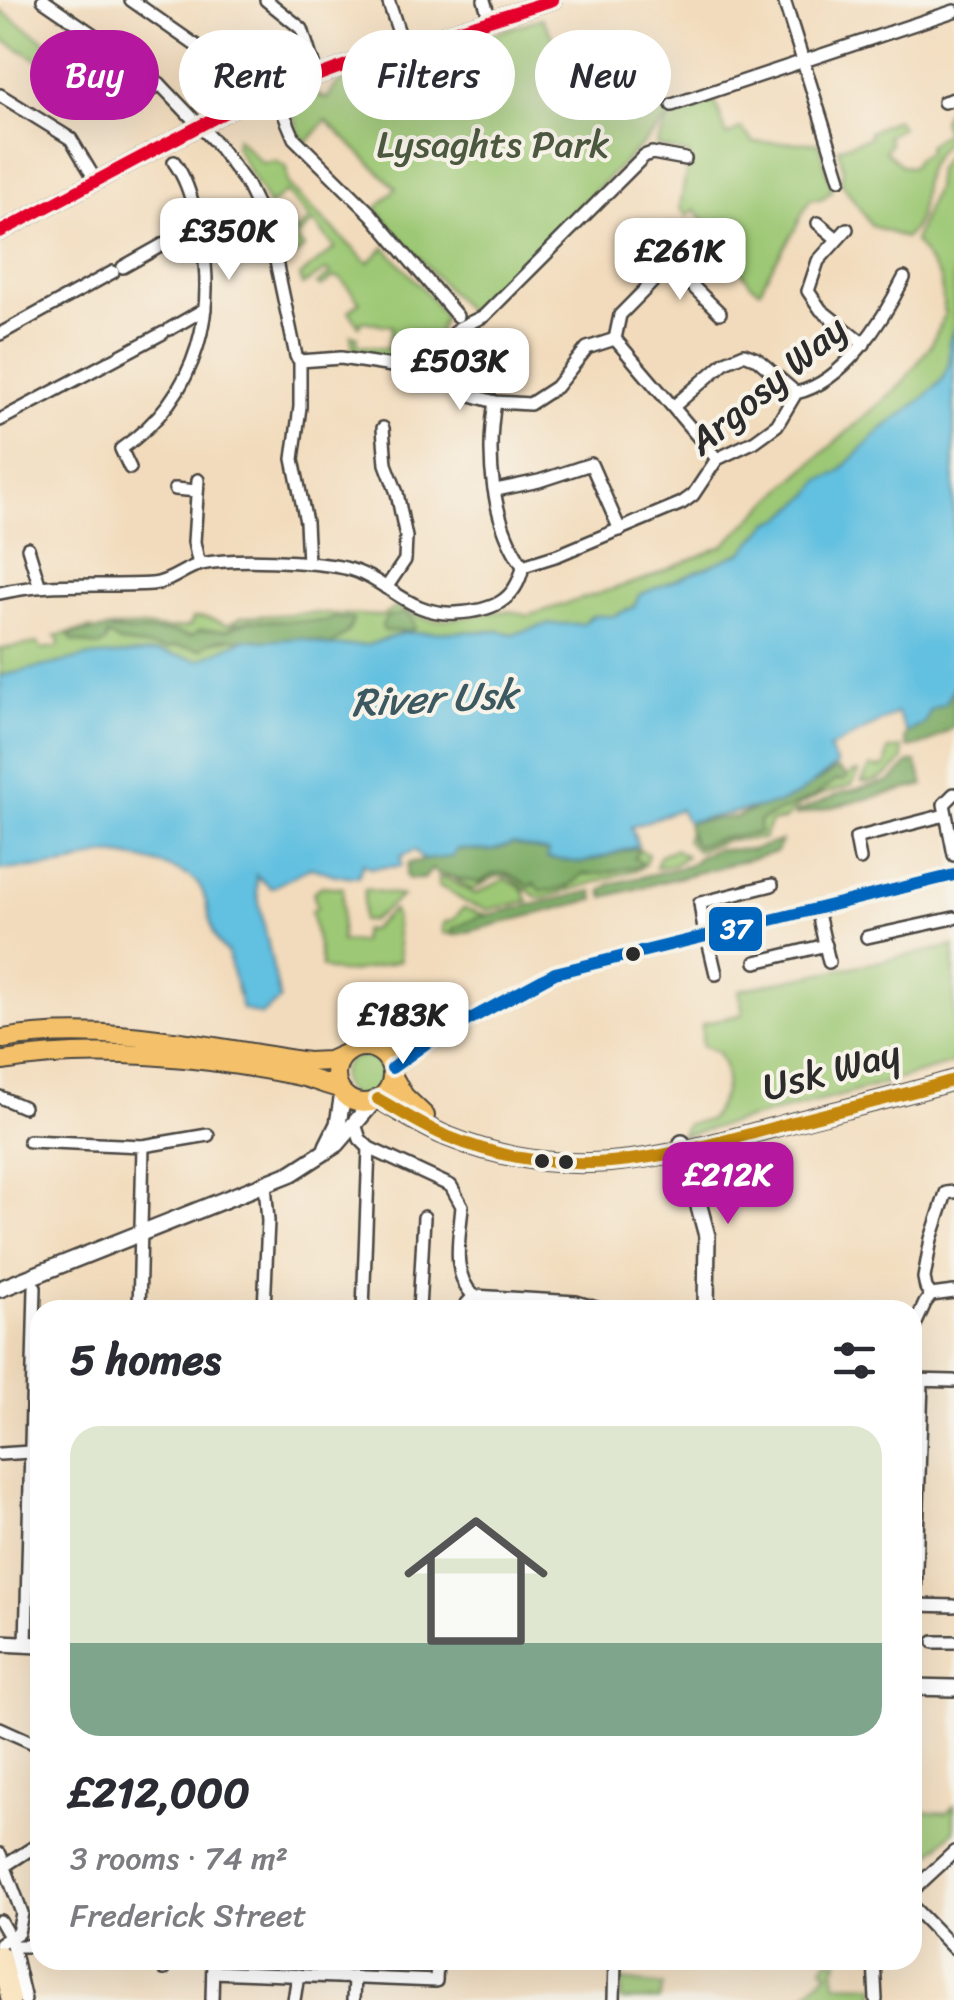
<!DOCTYPE html>
<meta charset="utf-8">
<style>
body{margin:0;font-family:Sriracha,sans-serif;background:#f7f7f7;color:#2b2b33;height:100vh;display:flex;flex-direction:column;font-size:38px;white-space:nowrap}
*{box-sizing:border-box;margin:0}
p{font-size:32px;color:#7c7c81}
.icon{flex:none;width:55px;height:55px;fill:none;stroke:currentColor;stroke-width:2;stroke-linecap:round;stroke-linejoin:round}
.map{position:relative;flex:1;overflow:hidden}
.details{position:absolute;left:30px;top:1300px;width:892px;height:670px;display:flex;flex-direction:column;background:#fff;border-radius:30px;box-shadow:0 10px 40px #0002}
.details>*{flex:none}
.top-card{position:absolute;left:30px;top:30px;width:895px;height:90px;display:flex;gap:20px}
.price{position:absolute;translate:-50% -85px;padding:0 22px;border-radius:20px;background:#fff;color:#222;font-size:32px;line-height:65px;filter:drop-shadow(0 2px 5px #0008)}
.price::after{content:'';position:absolute;left:50%;top:60px;width:30px;height:22px;margin-left:-15px;background:inherit;clip-path:polygon(0 0,100% 0,50% 100%)}
.price.current{background:#b5179e;color:#fff}
ul{padding:0;list-style:none}
li{display:grid;align-content:center;gap:20px;height:530px;padding:0 40px}
li+li{border-top:2px solid #e1e1e2}
li span{display:grid;place-items:center;height:310px;border-radius:30px;color:#555}
li>.icon{margin-inline-start:auto}
span .icon{width:180px;height:180px;fill:#fffc;stroke-width:1}
li b{font-size:42px}
h2{display:flex;justify-content:space-between;align-items:center;height:120px;padding:0 40px;font-size:42px}
.chip{padding:0 35px;border-radius:45px;background:#fff;box-shadow:0 10px 40px #0002;font-size:35px;line-height:90px}
.chip.current{background:#b5179e;color:#fff}
.map>svg:first-child{display:block}
</style>
<div class="map">
<svg width="954" height="2000" viewBox="0 0 954 2000">
<rect width="100%" height="100%" fill="#f7f3e8"/>
<filter id="ink" filterUnits="userSpaceOnUse"><feTurbulence type="fractalNoise" baseFrequency=".01" numOctaves="2"/><feDisplacementMap in="SourceGraphic" scale="20" xChannelSelector="R" yChannelSelector="G"/><feConvolveMatrix kernelMatrix="1 2 1 2 8 2 1 2 1" color-interpolation-filters="sRGB"/></filter>
<filter id="wash" filterUnits="userSpaceOnUse"><feTurbulence type="fractalNoise" baseFrequency=".0048" numOctaves="4" result="noise"/><feDisplacementMap in="SourceGraphic" scale="40" xChannelSelector="R" yChannelSelector="G"/><feGaussianBlur stdDeviation="2.25" result="paint"/><feColorMatrix in="noise" values="0 0 0 0 0 0 0 0 0 0 0 0 0 0 0 0 0 1.4 0 .05"/><feComposite in="paint" operator="in"/></filter>
<g filter="url(#wash)">
<rect width="100%" height="100%" fill="#f2dbbc"/>
<!-- green -->
<g fill="#9dc875" stroke="#647a50" stroke-width="2.5">
<polygon points="0,10 104,81 95,93 0,38"/>
<path d="M542 18 562 53 572 52 592 33 652 92 670 117 715 101 727 136 741 128 753 142 819 143 832 190 822 199H811C804 208 801 217 796 227 784 249 770 267 760 290L751 284 695 209 687 216 680 208 689 154 656 146 669 118 474 310H466L376 209 396 188 326 120 307 143 301 137 292 113 310 92 327 99 338 83Z"/>
<path d="M946 112 952 135C943 144 932 156 927 169 918 193 927 220 905 238L872 226 841 182 843 168 838 148 870 137 869 132 896 119 901 127 887 136 890 144 885 151 902 166 912 167 917 158 927 153 929 144 946 132 942 120Z"/>
<path d="M237 138 262 163 275 161 286 167 288 185 368 263 385 247 432 299 444 318 438 332 440 336C419 363 383 364 353 351L351 335 358 337 357 345 388 349 392 326 361 321 359 326 349 311 360 302 341 279 334 277 321 287 317 284 331 273 327 270 302 285 300 276 335 248 314 222 296 238 304 248 289 261 279 230 287 223 296 232 310 219 286 192 269 206 235 146Z"/>
<path d="M954 145V469L779 593 0 732V649L37 643 42 649 58 647 59 639 55 636 93 628 74 641 92 643 107 635 120 643 167 649 174 646 200 649 207 643 240 637 264 641 300 638 329 646 349 631 345 618 327 621H248L235 624 228 630 191 636 171 632 110 630C133 621 164 633 190 626L193 618C207 615 215 621 227 625L243 617 311 613 382 616 397 607C409 612 421 619 434 620 464 622 503 603 527 616L645 579 723 546 790 482 901 385 931 345 945 314 940 278 914 241 935 188 937 169Z"/>
<path d="M902 748 903 759C894 772 878 784 862 782L870 767 881 768 886 765 888 750Z"/>
<polygon points="859,772 852,785 821,795 799,806 784,820 771,822 763,839 727,840 697,851 686,840 689,832 697,846 725,837 759,834 759,821 812,798 837,780 846,779 851,773"/>
<polygon points="639,849 648,854 645,864 639,869 545,898 538,898 508,876 495,877 472,890 453,878 480,883 495,872 512,874 525,884 568,888 583,874 635,867 634,857"/>
<polygon points="675,849 686,856 674,865 656,868 660,855"/>
<path d="M438 878 447 879 475 894 505 879 522 888 528 901 487 910C480 905 474 907 465 902 455 897 451 890 438 886Z"/>
<path d="M322 886 343 888 341 941 361 942 363 930H371L392 910 395 915 400 961C378 965 342 980 322 967L311 910 317 908 313 892Z"/>
<polygon points="365,889 402,896 371,921 362,921"/>
<polygon points="463,908 487,915 452,929 455,935 443,933 443,923 454,919"/>
<path d="M954 946V1063L844 1095 681 1136 687 1124 709 1120C725 1099 733 1075 717 1052L702 1046V1024L743 1014 739 990Z"/>
<circle cx="362" cy="1077" r="21"/>
<polygon points="954,1806 954,1831 913,1871 913,1811 947,1813"/>
<polygon points="827,1960 839,1960 834,1970 836,1984 875,1985 876,2000 800,2000 828,1972 823,1967"/>
<polygon points="622,1981 663,1986 659,2000 621,2000"/>
</g>
<!-- forest -->
<g fill="#7eac66" stroke="#546c48" stroke-width="2.5">
<polygon points="405,613 413,620 415,628 409,631 384,631 382,626 386,617"/>
<path d="M334 618 353 619C351 633 340 638 329 646 308 636 286 640 264 641 243 643 220 630 201 649L175 646 167 649 120 643 107 635 106 642 99 647 74 641 68 635 112 628 111 631 171 632 191 636 200 630H228L248 621H327Z"/>
<polygon points="954,685 954,727 926,744 908,748 905,740 907,733 925,723 930,710 946,703"/>
<polygon points="910,762 916,762 924,785 795,816 795,813 842,793 891,781"/>
<path d="M837 769 847 776 844 781 837 780 812 798 759 821 760 833C749 835 737 836 727 837 702 841 693 859 687 822L737 817 811 785Z"/>
<polygon points="781,841 777,852 604,897 602,891 611,884 688,866 701,855 717,849 751,850"/>
<path d="M513 844 548 852V857L582 863 635 848 638 850 634 858 641 862V866C620 867 602 877 583 874 570 887 559 893 540 890L534 883 530 887C512 873 498 866 480 883L437 874 432 869 424 879H409L406 876 408 864 413 862 447 856 457 849 491 851Z"/>
<polygon points="593,891 595,899 455,935 452,929 479,917"/>
</g>
<!-- water -->
<path fill="#62c0e0" stroke="#467686" stroke-width="2.5" d="M954 327V685L946 703 930 710 925 723 907 733 897 713 829 749 837 765 798 795 777 804 687 822 680 809 631 827 638 846 582 863 547 858 548 852 513 844 491 851 457 849 452 857 423 860 415 850 401 856V866L370 868 363 863 358 877 335 875 311 867 271 888 256 875 257 892 280 1000 261 1015 242 1009 227 952C207 937 212 910 201 888 191 868 123 852 101 855 91 857 81 862 71 864 48 869 23 867 0 870V676L86 657 158 652 199 660 245 639 264 641 300 638 329 646 368 645 403 633 499 631 513 634 550 624H583L592 616H613L634 607 639 595 743 552 769 523 782 518 811 494 820 480 838 473 881 430 925 397 942 380 949 364V342Z"/>
</g>
<g filter="url(#ink)">
<g fill="none" stroke-linecap="round" stroke-linejoin="round">
<defs>
<g id="minor">
<polyline points="43,0 129,59 160,84 216,143 246,183 270,233 296,356 300,361 300,407 293,459 306,522 308,563"/>
<polyline points="131,0 221,63 239,105"/>
<polyline points="266,0 302,29 317,77"/>
<polyline points="388,0 404,48"/>
<polyline points="484,0 490,20"/>
<polyline points="784,0 840,179"/>
<polyline points="275,93 294,138 371,214 457,316"/>
<polyline points="0,95 71,139 96,181"/>
<polyline points="944,102 954,99"/>
<polyline points="672,105 954,11"/>
<polyline points="121,110 160,84"/>
<polyline points="818,223 836,238"/>
<polyline points="847,229 818,261 808,291 821,310 864,344"/>
<polyline points="204,250 270,233"/>
<polyline points="681,253 620,315 615,339 717,459"/>
<polyline points="670,264 720,313"/>
<polyline points="123,267 198,225"/>
<polyline points="170,329 205,309"/>
<polyline points="0,334 113,272"/>
<polyline points="435,357 459,328 484,316 644,156 652,153 685,159"/>
<polyline points="300,361 341,358 399,367 435,357 471,395 495,402 530,404 556,387 587,348 615,339"/>
<path d="M495 402C486 456 491 520 523 566"/>
<polyline points="673,407 725,362 744,354 757,359 796,393"/>
<polyline points="0,420 163,333"/>
<polyline points="383,428 386,464 397,493 406,537 405,560 386,588"/>
<path d="M130 468 121 449C200 394 220 308 197 219 191 198 187 180 174 162"/>
<polyline points="198,480 194,542 199,565"/>
<polyline points="175,489 197,491"/>
<polyline points="496,490 539,481 591,464 620,530"/>
<polyline points="28,548 39,584"/>
<path d="M0 593C51 581 100 587 152 584 170 583 184 568 201 564 235 557 311 561 345 568 388 578 407 616 456 613 491 611 516 602 523 566L558 555 682 503 693 495 717 459 755 441 777 425 796 393C845 382 883 320 904 278"/>
<polyline points="954,794 944,804 954,855"/>
<polyline points="860,859 856,838 945,815"/>
<polyline points="817,909 829,962"/>
<polyline points="707,936 716,974"/>
<polyline points="705,937 700,903 772,885"/>
<polyline points="867,937 954,918"/>
<polyline points="756,962 826,945"/>
<polyline points="373,1048 418,1044"/>
<polyline points="392,1068 428,1042 555,973 954,875"/>
<polyline points="0,1097 23,1107"/>
<path d="M355 1124 360 1139 369 1148 451 1186 462 1206C460 1235 450 1274 474 1296"/>
<polyline points="29,1141 143,1146 139,1310"/>
<polyline points="143,1146 208,1135"/>
<polyline points="931,1295 954,1292"/>
<polyline points="474,1296 576,1302 603,1310"/>
<polyline points="264,1310 268,1221 265,1184"/>
<polyline points="363,1310 369,1148"/>
<polyline points="419,1310 424,1217"/>
<polyline points="461,1310 474,1296"/>
<polyline points="912,1332 925,1303 931,1295 926,1288 924,1278 931,1239 946,1193 954,1192"/>
<polyline points="912,1380 954,1381"/>
<polyline points="0,1454 30,1452"/>
<polyline points="916,1605 954,1606"/>
<polyline points="934,1642 954,1642"/>
<polyline points="26,1644 35,1287"/>
<polyline points="912,1697 922,1381"/>
<polyline points="0,1728 40,1746"/>
<polyline points="0,1854 22,1913 18,1933 0,1943"/>
<polyline points="6,1865 40,1843"/>
<polyline points="912,1891 954,1852"/>
<polyline points="912,1906 954,1949"/>
<polyline points="0,1921 11,1940 25,2000"/>
<polyline points="13,1946 26,1946 40,1941"/>
<polyline points="162,1960 164,1969"/>
<polyline points="874,1960 876,2000"/>
<polyline points="213,1972 436,1981 437,1960"/>
<polyline points="341,1977 341,1960"/>
<polyline points="212,2000 213,1960"/>
<polyline points="294,2000 298,1975"/>
<polyline points="353,2000 354,1977"/>
<polyline points="614,2000 615,1960"/>
</g>
<g id="tertiary">
<polyline points="0,232 239,105 346,65 553,0"/>
<polyline points="682,1143 707,1236 706,1310"/>
<polyline points="327,1146 338,1124 343,1093"/>
<polyline points="0,1289 292,1173 337,1144 374,1101"/>
<polyline points="0,1643 40,1645"/>
<polyline points="912,1687 954,1688"/>
</g>
<polyline id="secondary" points="0,1955 11,2000"/>
<g id="primary">
<path d="M3 1039C104 1022 208 1047 307 1062L329 1061 347 1053"/>
<circle cx="364" cy="1075" r="28"/>
<path d="M4 1061C95 1045 205 1057 295 1075 310 1078 324 1084 339 1088"/>
<polyline points="393,1077 404,1096 425,1116"/>
<path d="M378 1099C401 1112 423 1126 446 1136 569 1186 662 1158 783 1125 840 1110 898 1097 954 1080"/>
</g>
</defs>
<!-- minor casing -->
<use href="#minor" stroke="#494541" stroke-width="16"/>
<!-- tertiary casing -->
<use href="#tertiary" stroke="#494541" stroke-width="20"/>
<!-- secondary casing -->
<use href="#secondary" stroke="#494541" stroke-width="22"/>
<!-- primary casing -->
<use href="#primary" stroke="#494541" stroke-width="22"/>
<!-- minor -->
<use href="#minor" stroke="#fff" stroke-width="11"/>
<!-- tertiary -->
<use href="#tertiary" stroke="#fff" stroke-width="15"/>
<!-- secondary -->
<use href="#secondary" stroke="#fbe6c3" stroke-width="18"/>
<!-- primary -->
<use href="#primary" stroke="#f4c16a" stroke-width="18"/>
<defs>
<polyline id="bus-1" points="392,1068 428,1042 555,973 954,875"/>
<polyline id="bus-2" points="0,232 239,105 346,65 553,0"/>
<path id="bus-3" d="M378 1099C401 1112 423 1126 446 1136 569 1186 662 1158 783 1125 840 1110 898 1097 954 1080"/>
</defs>
<!-- bus-1 casing -->
<use href="#bus-1" stroke="#f7f3e8" stroke-width="20"/>
<!-- bus-2 casing -->
<use href="#bus-2" stroke="#f7f3e8" stroke-width="20"/>
<!-- bus-3 casing -->
<use href="#bus-3" stroke="#f7f3e8" stroke-width="20"/>
<!-- bus-1 -->
<use href="#bus-1" stroke="#0065bd" stroke-width="12"/>
<!-- bus-2 -->
<use href="#bus-2" stroke="#e4002b" stroke-width="12"/>
<!-- bus-3 -->
<use href="#bus-3" stroke="#c4870b" stroke-width="12"/>
</g>
</g>
<!-- markers -->
<g fill="#2b2b2b" stroke="#f7f3e8" stroke-width="4">
<circle cx="633" cy="954" r="9"/>
<circle cx="542" cy="1161" r="9"/>
<circle cx="566" cy="1162" r="9"/>
</g>
<g text-anchor="middle" stroke-width="8" stroke-linejoin="round" paint-order="stroke">
<!-- park labels -->
<g font-size="38" fill="#4d5a41" stroke="#f7f3e8">
<text x="493" y="157">Lysaghts Park</text>
</g>
<!-- street labels -->
<g font-size="38" fill="#2b2b2b" stroke="#f7f3e8">
<text transform="translate(767 385) rotate(-40)" y="13">Argosy Way</text>
<text transform="translate(831 1070) rotate(-15)" y="13">Usk Way</text>
</g>
<!-- water labels -->
<g font-size="40" font-style="italic" fill="#3c5861" stroke="#f7f3e8">
<text transform="translate(434 698) rotate(-3)" y="14">River Usk</text>
</g>
</g>
<rect stroke="#f7f3e8" stroke-width="4" x="707" y="905" width="57" height="48" rx="10" fill="#0065bd"/>
<g font-size="28" text-anchor="middle" font-weight="bold" fill="#fff">
<text x="736" y="938">37</text>
</g>
</svg>
<b class="price" style="left:229px;top:283px">£350K</b>
<b class="price" style="left:680px;top:303px">£261K</b>
<b class="price" style="left:460px;top:413px">£503K</b>
<b class="price" style="left:403px;top:1067px">£183K</b>
<b class="price current" style="left:728px;top:1227px">£212K</b>
<div class="top-card">
<a class="chip current">Buy</a>
<a class="chip">Rent</a>
<a class="chip">Filters</a>
<a class="chip">New</a>
</div>
<section class="details">
<h2>5 homes<svg class="icon" aria-label="filters" viewBox="0 0 24 24"><path d="M4 7h16M4 17h16"/><circle cx="9" cy="7" r="2"/><circle cx="15" cy="17" r="2"/></svg></h2>
<ul>
<li><span style="background:linear-gradient(#dfe7d0 70%,#7fa58c 0)"><svg class="icon" aria-label="home" viewBox="0 0 24 24"><path d="M3 11l9-7 9 7M6 9v11h12V9"/></svg></span><div><b>£212,000</b><p>3 rooms · 74 m²</p><p>Frederick Street</p></div></li>
</ul>
</section>
</div>
